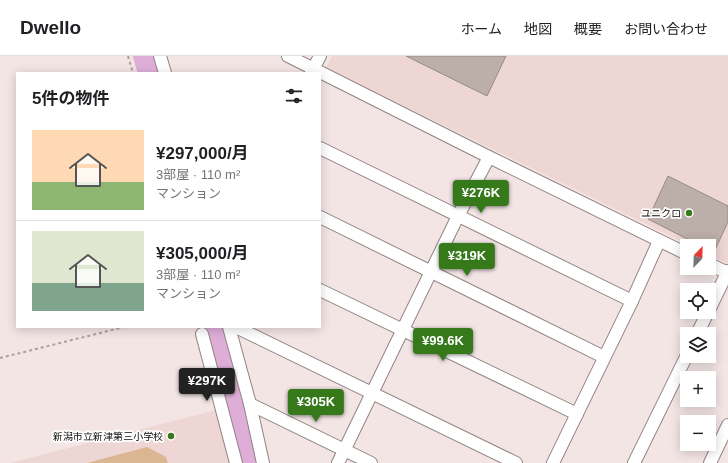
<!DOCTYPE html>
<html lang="ja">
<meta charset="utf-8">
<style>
body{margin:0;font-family:Helvetica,"Noto Sans JP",sans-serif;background:#f6f6f6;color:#202124;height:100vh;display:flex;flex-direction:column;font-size:15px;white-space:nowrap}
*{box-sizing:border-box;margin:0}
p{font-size:13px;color:#757577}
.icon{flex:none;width:22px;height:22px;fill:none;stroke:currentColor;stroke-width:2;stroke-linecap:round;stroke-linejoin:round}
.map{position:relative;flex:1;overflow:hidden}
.drawer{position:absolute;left:16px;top:16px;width:305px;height:256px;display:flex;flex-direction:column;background:#fff;border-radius:0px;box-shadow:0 2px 10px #0003}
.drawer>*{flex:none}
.needle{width:26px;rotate:23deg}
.fabs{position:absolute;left:680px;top:183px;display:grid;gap:8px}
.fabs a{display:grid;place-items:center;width:36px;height:36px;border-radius:0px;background:#fff;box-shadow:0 2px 10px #0003;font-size:20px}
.price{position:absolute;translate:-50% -34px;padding:0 9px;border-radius:4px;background:#35791a;color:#fff;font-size:13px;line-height:26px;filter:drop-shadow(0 1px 2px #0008)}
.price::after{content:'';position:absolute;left:50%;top:24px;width:12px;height:9px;margin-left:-6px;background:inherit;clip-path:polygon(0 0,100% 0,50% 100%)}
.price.on{background:#222;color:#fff}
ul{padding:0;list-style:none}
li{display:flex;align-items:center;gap:12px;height:100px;padding:0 16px}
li+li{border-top:1px solid #e0e0e0}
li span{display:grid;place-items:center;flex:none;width:112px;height:80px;border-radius:0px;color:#555}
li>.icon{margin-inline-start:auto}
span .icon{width:48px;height:48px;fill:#fffc;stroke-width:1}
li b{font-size:17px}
h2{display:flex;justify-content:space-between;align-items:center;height:48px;padding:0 16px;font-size:17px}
header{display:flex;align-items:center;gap:24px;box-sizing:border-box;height:56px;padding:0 20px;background:#fff;border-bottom:1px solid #e0e0e0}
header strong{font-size:19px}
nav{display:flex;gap:22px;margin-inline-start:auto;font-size:14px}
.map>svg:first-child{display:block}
</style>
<header>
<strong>Dwello</strong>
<nav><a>ホーム</a><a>地図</a><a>概要</a><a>お問い合わせ</a></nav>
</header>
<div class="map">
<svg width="728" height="407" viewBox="0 0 728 407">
<rect width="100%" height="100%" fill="#f4e5e5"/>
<!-- built -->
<g fill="#eed6d5">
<polygon points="332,0 728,0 728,208 709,199 709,190 691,190 326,12"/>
<polygon points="220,353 234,407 10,407"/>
</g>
<!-- green -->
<polygon fill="#dab692" points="147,391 166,401 168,407 87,407"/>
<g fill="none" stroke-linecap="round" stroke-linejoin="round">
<!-- river -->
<g stroke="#dfaed8" stroke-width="20">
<polyline points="143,0 148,17"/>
<polyline points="215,271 250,407"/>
</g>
</g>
<!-- building -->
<g fill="#bcafaa" stroke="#968a85">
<polygon points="406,0 506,0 487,40"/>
<polygon points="668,120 728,150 728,166 714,196 709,194 709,190 701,190 648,163"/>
</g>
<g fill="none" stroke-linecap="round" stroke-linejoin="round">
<defs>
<g id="minor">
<polyline points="160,0 165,17"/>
<polyline points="288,0 489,101 687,198"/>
<polyline points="311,17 320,0"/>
<polyline points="320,92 632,245"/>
<polyline points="320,161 604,301"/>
<polyline points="709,208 728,217"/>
<polyline points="320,234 577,358"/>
<polyline points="709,254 728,215"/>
<polyline points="229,271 250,348 263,407"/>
<polyline points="236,271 516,407"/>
<polyline points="202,278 236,407"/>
<polyline points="697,278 708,256"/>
<polyline points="250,348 371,407"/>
<polyline points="338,407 458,160 489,101"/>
<polyline points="553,407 632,245 659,185"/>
<polyline points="634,407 687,299"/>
<polyline points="710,407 728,369"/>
</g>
</defs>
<!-- minor casing -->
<use href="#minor" stroke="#918383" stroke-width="14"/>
<!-- path -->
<g stroke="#ab9f9f" stroke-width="2" stroke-dasharray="3 3" stroke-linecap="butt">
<polyline points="128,0 133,17"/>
<polyline points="0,302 124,271"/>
</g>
<!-- minor -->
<use href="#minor" stroke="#fff" stroke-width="12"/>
</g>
<!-- markers -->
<g fill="#35791a" stroke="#fff" stroke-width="1.5">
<circle cx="689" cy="157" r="4"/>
<circle cx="171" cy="380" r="4"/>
</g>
<g text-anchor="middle" stroke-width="3.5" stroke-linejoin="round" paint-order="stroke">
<!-- poi labels -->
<g font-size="10" fill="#0f0a0a" stroke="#fff" text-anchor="end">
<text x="681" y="161">ユニクロ</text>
<text x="163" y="384">新潟市立新津第三小学校</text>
</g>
</g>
</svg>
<div class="fabs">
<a><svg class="needle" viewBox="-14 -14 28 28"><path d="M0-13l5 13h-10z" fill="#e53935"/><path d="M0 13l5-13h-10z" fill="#757577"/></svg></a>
<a><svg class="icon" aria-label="locate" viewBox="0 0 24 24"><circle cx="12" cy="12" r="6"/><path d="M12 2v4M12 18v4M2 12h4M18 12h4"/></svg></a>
<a><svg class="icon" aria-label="layers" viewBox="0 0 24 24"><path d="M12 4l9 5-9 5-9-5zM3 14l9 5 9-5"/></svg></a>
<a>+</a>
<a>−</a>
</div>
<b class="price" style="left:481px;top:158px">¥276K</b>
<b class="price" style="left:467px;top:221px">¥319K</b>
<b class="price" style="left:443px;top:306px">¥99.6K</b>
<b class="price on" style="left:207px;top:346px">¥297K</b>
<b class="price" style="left:316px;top:367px">¥305K</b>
<section class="drawer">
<h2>5件の物件<svg class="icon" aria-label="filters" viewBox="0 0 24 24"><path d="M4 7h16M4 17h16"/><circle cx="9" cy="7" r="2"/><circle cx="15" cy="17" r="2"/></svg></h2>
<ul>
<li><span style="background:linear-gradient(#ffd9b3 65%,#8fb573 0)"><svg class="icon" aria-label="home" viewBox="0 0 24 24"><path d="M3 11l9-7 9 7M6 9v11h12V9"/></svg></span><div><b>¥297,000/月</b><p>3部屋 · 110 m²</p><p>マンション</p></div></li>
<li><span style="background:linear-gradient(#dfe7d0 65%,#7fa58c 0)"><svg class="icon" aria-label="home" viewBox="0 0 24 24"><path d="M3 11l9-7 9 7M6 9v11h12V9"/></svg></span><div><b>¥305,000/月</b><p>3部屋 · 110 m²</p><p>マンション</p></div></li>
</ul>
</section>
</div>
